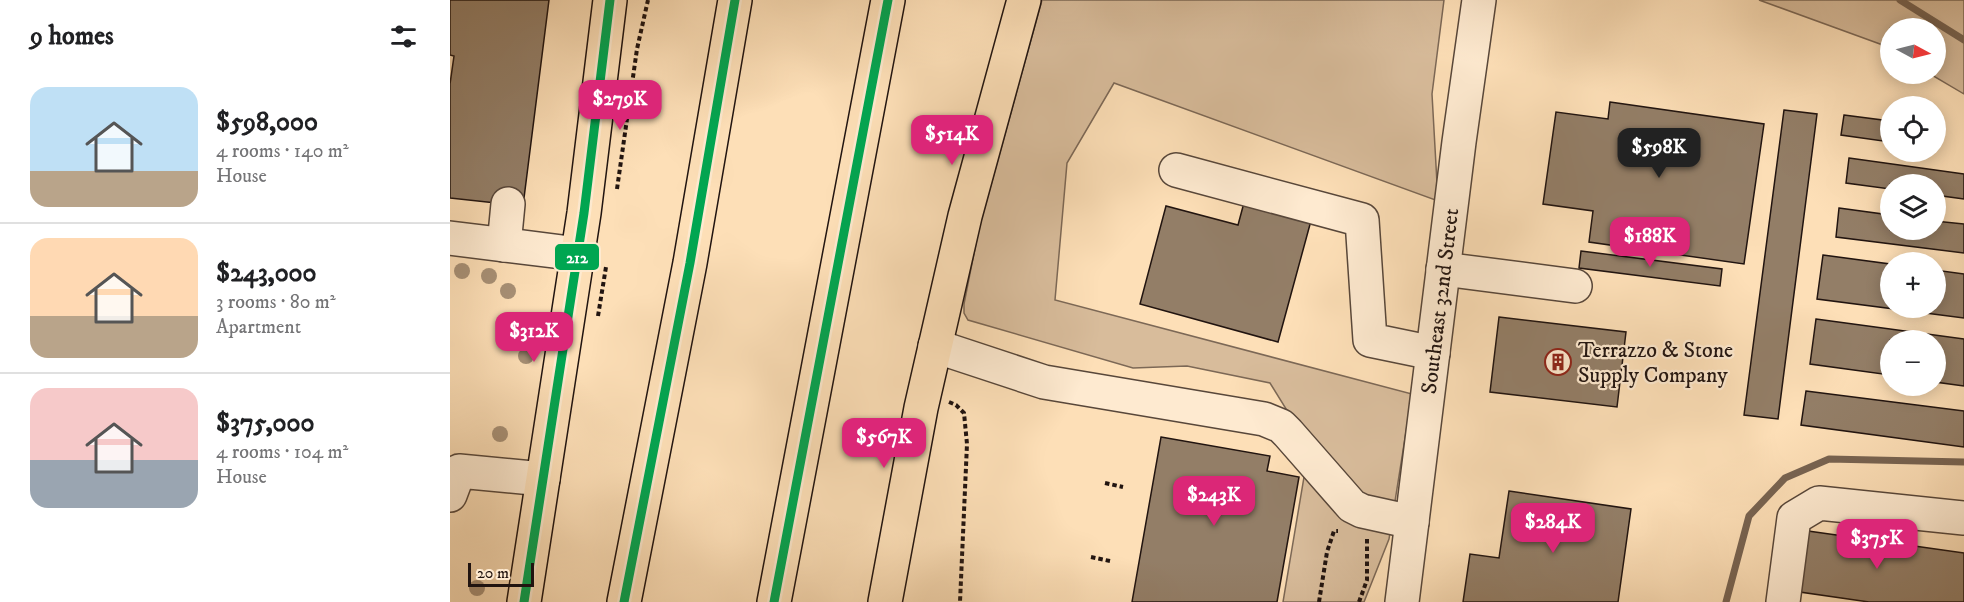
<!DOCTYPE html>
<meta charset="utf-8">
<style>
body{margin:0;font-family:"IM FELL DW Pica",serif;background:#f6f6f6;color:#202124;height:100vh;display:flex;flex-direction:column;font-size:22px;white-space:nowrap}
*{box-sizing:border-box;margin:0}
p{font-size:20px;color:#757577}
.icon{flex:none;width:33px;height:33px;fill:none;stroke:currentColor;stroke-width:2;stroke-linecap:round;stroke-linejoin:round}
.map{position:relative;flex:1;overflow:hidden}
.drawer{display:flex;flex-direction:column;background:#fff;width:450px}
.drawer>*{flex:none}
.needle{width:39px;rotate:97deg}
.buttons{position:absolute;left:1430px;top:18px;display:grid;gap:12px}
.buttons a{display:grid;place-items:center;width:66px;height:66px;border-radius:50%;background:#fff;box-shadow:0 3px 15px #0003;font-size:30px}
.scale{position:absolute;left:18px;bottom:15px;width:66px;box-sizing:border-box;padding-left:6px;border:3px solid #211410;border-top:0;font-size:16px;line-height:21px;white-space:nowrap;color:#211410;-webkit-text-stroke:4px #feead0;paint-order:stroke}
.price{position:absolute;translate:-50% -51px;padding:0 14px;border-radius:12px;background:#db2777;color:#fff;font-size:20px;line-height:39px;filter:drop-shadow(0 2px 3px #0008)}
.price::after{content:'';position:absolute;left:50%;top:36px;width:18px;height:14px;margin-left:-9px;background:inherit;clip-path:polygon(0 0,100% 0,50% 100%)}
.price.current{background:#222;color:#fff}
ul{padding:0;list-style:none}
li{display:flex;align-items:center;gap:18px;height:150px;padding:0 30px}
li+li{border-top:2px solid #e0e0e0}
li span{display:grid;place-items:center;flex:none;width:168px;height:120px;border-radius:18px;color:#555}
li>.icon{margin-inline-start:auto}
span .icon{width:72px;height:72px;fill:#fffc;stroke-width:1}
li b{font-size:26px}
h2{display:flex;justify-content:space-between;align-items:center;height:72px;padding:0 30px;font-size:26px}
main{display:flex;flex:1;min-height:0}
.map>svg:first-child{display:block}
</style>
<main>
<section class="drawer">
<h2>9 homes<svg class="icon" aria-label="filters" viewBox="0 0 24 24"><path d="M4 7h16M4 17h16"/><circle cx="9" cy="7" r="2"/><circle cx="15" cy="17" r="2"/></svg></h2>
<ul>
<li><span style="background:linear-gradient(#bfe0f5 70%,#b9a48a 0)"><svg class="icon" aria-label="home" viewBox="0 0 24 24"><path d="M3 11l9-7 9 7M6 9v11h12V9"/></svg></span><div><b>$598,000</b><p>4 rooms · 140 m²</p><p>House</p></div></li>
<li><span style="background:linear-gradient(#ffd9b3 65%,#b9a48a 0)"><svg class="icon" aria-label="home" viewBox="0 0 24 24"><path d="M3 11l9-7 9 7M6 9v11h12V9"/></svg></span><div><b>$243,000</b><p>3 rooms · 80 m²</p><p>Apartment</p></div></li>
<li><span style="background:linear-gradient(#f6c9c9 60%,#9aa5b1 0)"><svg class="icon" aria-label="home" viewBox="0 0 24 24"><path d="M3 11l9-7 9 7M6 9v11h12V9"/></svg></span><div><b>$375,000</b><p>4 rooms · 104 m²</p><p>House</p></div></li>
</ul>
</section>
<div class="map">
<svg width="1514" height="602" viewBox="0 0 1514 602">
<rect width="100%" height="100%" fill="#fddfb7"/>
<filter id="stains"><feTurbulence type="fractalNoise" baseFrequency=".00333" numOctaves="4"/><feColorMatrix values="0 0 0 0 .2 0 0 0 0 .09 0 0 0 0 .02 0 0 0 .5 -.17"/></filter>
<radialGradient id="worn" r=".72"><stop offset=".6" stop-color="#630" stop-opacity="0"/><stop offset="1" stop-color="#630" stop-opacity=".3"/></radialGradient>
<!-- green -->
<g fill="#d8bc9b" stroke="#7c6856" stroke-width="1.5">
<polygon points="592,0 994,0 982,94 988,201 664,83 617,163 605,300 962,394 939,539 914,602 833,602 854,477 838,412 820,383 737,366 683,368 518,320 514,313 514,304 529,228"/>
<polygon points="1309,0 1514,0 1514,94 1480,74 1485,74 1485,28 1440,28 1440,50 1430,44"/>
</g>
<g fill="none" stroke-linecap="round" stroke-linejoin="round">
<!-- stream -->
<g stroke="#786452" stroke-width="7">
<polyline points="1450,0 1514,40"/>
<polyline points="1276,602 1299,516 1335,478 1379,459 1514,462"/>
</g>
</g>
<!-- building -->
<g fill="#937e67" stroke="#211410" stroke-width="1.5">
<polygon points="0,0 99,0 73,206 0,198 0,84 4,56 0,55"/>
<polygon points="1160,102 1314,124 1294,264 1139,242 1143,211 1093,204 1106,112 1158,119"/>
<polygon points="1334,110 1367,114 1328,419 1294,415"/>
<polygon points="1394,115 1440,121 1440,142 1391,135"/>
<polygon points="1399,158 1514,174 1514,199 1485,195 1485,184 1440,184 1440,189 1396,183"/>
<polygon points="795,199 862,217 828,342 690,304 716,206 788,225"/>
<polygon points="1389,208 1440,215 1440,230 1485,230 1485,221 1514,224 1514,253 1386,237"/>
<polygon points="1131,251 1272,269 1270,286 1129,268"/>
<polygon points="1373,255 1440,264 1440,308 1485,308 1485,270 1514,274 1514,318 1367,299"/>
<polygon points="1049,317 1176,332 1167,407 1040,392"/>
<polygon points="1366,319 1514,339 1514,386 1485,382 1485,340 1440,340 1440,375 1360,364"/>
<polygon points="1356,391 1514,411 1514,447 1351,425"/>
<polygon points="711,437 820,456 817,471 849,477 827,602 682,602"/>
<polygon points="1059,491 1181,509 1168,602 1013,602 1020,554 1049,558"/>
<polygon points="1351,530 1514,553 1514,602 1419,602 1343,591"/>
</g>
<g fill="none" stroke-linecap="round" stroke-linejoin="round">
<defs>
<g id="minor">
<polyline points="726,170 912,220 920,340 983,353"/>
<polyline points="0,238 128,254"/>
<polyline points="54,245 58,204"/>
<polyline points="993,269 1125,286"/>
<polyline points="485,346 594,382 814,419 831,426 838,433 902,506 912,511 962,522"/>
<polyline points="0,495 9,471 93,479"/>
<polyline points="952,602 1009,142 1029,0"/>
<polyline points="1333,602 1344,518 1369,503 1514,518"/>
</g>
<g id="major">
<polyline points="74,602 134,213 160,0"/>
<polyline points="435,602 471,408 515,216 574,0"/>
</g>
<g id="highway">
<polyline points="174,602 240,263 285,0"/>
<polyline points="324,602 438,0"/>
</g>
</defs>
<!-- minor casing -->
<use href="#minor" stroke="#58473a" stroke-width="36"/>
<!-- major casing -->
<use href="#major" stroke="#211410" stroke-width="36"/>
<!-- highway casing -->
<use href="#highway" stroke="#211410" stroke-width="36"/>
<!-- path -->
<g stroke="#211410" stroke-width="4" stroke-dasharray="4.5 3" stroke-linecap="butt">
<polyline points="167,189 187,49 198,0"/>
<polyline points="148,316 156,267"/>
<polyline points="499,402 506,405 514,413 517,444 510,602"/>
<polyline points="655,483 673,487"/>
<polyline points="641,557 660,561"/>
<polyline points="869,602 877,552 884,531 888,531"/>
<polyline points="909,602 917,580 917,539"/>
</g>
<!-- minor -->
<use href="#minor" stroke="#feead0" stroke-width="33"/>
<!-- major -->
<use href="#major" stroke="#fddfb7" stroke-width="33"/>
<!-- highway -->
<use href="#highway" stroke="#fddfb7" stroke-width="33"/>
<defs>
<g id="bus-1">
<polyline points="74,602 134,213 160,0"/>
<polyline points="174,602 240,263 285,0"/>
<polyline points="324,602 438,0"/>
</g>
</defs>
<!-- bus-1 casing -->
<use href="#bus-1" stroke="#feead0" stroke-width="14"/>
<!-- bus-1 -->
<use href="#bus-1" stroke="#00a651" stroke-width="9"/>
</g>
<!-- trees -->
<g fill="#a79076">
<circle cx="12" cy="271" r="8"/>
<circle cx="39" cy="276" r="8"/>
<circle cx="58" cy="291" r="8"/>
<circle cx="76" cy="356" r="8"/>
<circle cx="50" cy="434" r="8"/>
<circle cx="27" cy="588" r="8"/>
</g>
<!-- icons -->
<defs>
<symbol id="building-ring" viewBox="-11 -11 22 22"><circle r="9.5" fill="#feead0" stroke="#8f2418" stroke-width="1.5"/><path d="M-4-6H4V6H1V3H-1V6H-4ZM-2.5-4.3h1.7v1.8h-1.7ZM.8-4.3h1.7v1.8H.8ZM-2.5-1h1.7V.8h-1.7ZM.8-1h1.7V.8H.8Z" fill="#8f2418"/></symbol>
</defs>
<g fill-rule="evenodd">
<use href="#building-ring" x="1093" y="347" width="30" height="30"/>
</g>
<g text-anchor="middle" stroke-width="4.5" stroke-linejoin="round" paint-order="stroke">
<!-- street labels -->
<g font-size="22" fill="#211410" stroke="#feead0">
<text transform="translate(989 301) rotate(-83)" y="8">Southeast 32nd Street</text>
</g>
<!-- poi labels -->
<g font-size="22" fill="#211410" stroke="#feead0" text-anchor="start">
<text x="1128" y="357">Terrazzo &amp; Stone<tspan x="1128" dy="25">Supply Company</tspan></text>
</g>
</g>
<rect stroke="#feead0" stroke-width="2" x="104" y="243" width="46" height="28" rx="6" fill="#00a651"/>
<g font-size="16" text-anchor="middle" font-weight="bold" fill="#fff">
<text x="127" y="263">212</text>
</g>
<rect width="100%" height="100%" filter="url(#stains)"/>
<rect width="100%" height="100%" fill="url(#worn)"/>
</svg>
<div class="buttons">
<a><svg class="needle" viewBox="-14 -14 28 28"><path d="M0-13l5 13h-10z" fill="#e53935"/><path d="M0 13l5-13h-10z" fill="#757577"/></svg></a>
<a><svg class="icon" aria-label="locate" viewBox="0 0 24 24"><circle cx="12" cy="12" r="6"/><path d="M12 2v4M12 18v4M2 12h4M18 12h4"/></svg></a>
<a><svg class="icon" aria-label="layers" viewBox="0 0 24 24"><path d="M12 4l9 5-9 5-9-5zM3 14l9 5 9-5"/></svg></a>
<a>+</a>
<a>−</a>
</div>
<div class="scale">20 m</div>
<b class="price" style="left:170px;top:131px">$279K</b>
<b class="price" style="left:502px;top:166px">$514K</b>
<b class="price current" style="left:1209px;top:179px">$598K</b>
<b class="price" style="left:1200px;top:268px">$188K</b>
<b class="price" style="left:84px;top:363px">$312K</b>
<b class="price" style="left:434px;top:469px">$567K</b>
<b class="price" style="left:764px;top:527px">$243K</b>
<b class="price" style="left:1103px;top:554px">$284K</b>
<b class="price" style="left:1427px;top:570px">$375K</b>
</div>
</main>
